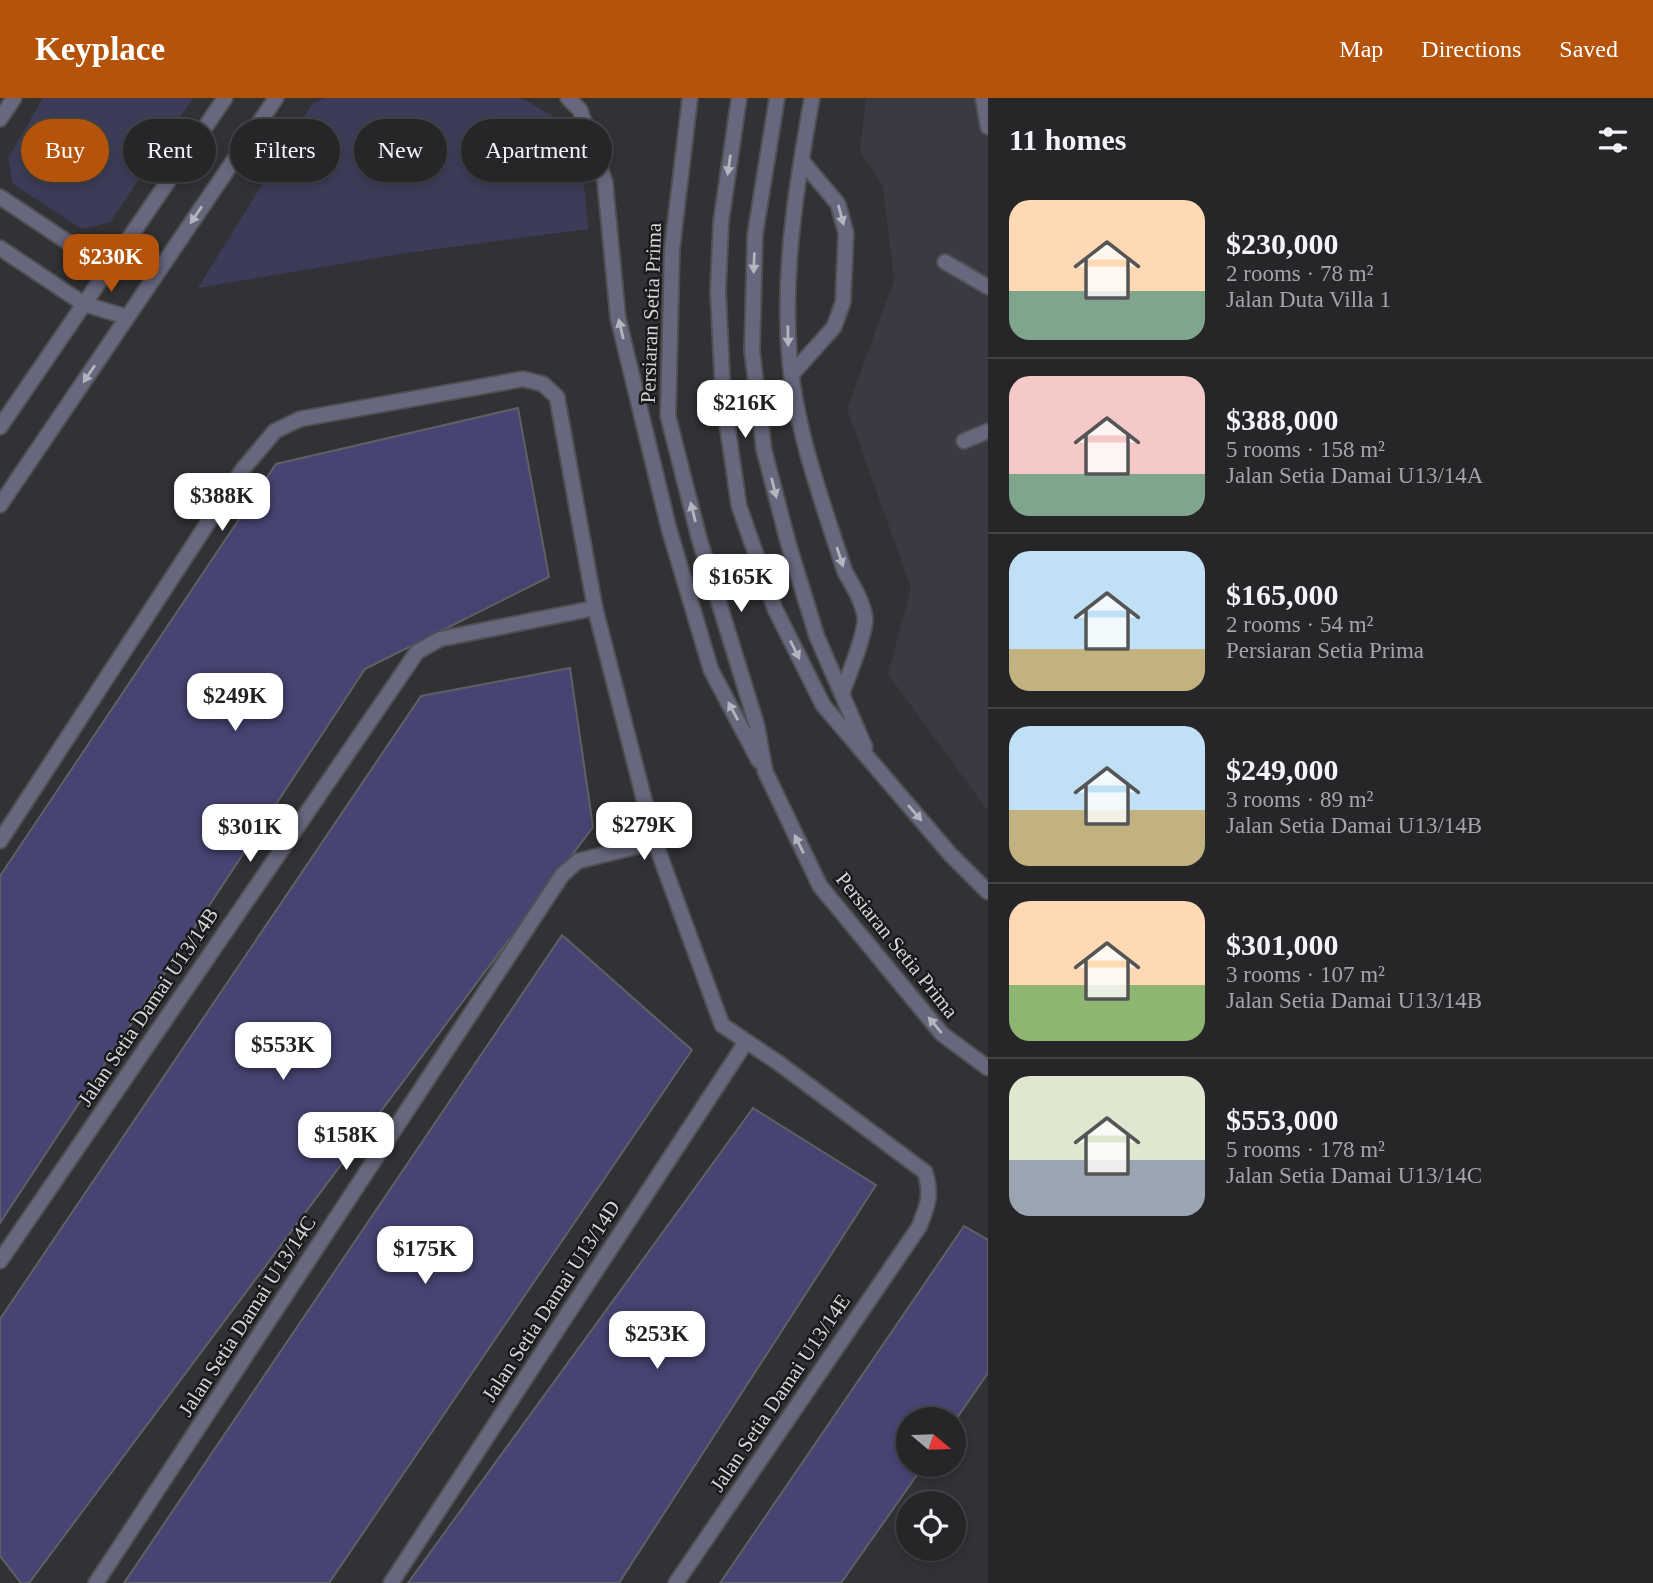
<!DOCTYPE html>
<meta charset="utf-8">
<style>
body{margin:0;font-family:"Times New Roman",serif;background:#323234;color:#f1f3f6;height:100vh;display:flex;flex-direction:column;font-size:26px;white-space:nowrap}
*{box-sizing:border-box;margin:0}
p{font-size:23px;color:#a4a5a8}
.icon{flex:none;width:38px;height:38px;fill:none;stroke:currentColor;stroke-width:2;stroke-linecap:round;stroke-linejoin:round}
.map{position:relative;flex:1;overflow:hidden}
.details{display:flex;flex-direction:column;background:#262628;width:665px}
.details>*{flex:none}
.banner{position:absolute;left:21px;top:21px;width:665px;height:63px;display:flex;gap:14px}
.needle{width:46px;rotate:109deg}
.fabs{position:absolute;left:896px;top:1309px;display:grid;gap:14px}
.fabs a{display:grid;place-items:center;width:70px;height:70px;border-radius:50%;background:#262628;box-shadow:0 4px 10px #0003,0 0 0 2px #424345;font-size:35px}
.price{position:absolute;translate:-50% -60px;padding:0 16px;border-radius:14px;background:#fff;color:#222;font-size:23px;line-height:46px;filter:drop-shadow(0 2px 4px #0008)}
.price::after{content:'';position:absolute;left:50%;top:42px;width:21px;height:16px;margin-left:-10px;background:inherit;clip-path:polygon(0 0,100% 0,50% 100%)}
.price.active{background:#b45309;color:#fff}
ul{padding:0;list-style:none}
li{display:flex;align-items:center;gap:21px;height:175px;padding:0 21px}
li+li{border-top:2px solid #424345}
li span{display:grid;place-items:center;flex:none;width:196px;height:140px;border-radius:21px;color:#555}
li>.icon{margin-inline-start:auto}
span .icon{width:84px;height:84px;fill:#fffc;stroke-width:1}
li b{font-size:30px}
h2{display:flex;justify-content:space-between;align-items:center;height:84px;padding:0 21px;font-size:30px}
.chip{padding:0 24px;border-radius:32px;background:#262628;box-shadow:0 4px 10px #0003,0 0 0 2px #424345;font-size:24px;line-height:63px}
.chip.active{background:#b45309;color:#fff}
header{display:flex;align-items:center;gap:42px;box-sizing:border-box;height:98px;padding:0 35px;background:#b45309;color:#fff}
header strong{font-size:33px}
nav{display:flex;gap:38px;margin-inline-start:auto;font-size:24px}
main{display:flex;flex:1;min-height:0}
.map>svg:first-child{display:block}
</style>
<header>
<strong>Keyplace</strong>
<nav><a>Map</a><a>Directions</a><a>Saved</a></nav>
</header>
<main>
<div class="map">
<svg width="988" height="1485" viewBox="0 0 988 1485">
<rect width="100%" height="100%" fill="#323236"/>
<!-- built -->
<polygon fill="#3a3a43" points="866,0 988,0 988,713 888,576 911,490 847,311 894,183 883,88 860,53"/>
<!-- green -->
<g fill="#3d3c58">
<polygon points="43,0 193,0 110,124 82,131 13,86 8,60"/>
<polygon points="324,0 521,0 565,25 583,76 588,131 406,155 198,190 312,6"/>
</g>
<!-- building -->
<g fill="#474473" stroke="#5f6063" stroke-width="2">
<polygon points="518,310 549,479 365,571 0,1125 0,778 276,366"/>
<polygon points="570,570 593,729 29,1485 21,1485 0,1458 0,1221 421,598"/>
<polygon points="562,837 692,952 329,1485 124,1485"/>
<polygon points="753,1010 876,1087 619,1485 408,1485"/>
<polygon points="964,1128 988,1142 988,1275 954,1324 954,1321 908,1321 908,1367 924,1367 841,1485 720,1485"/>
</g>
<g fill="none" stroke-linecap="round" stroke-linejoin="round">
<defs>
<g id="service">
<path d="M812 0C797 84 783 168 789 253 794 328 822 403 845 474 853 488 863 504 865 520 866 535 848 579 842 595"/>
<polyline points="983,0 988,29"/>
<polyline points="945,164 988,189"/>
<polyline points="792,276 834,229 843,204 846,135 838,106 802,63"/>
<polyline points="964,343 988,333"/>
</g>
<g id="minor">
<polyline points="0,21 14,0"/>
<polyline points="0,99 108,171"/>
<polyline points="0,150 84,206 127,219"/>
<polyline points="0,329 225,0"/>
<polyline points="0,407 276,0"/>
<path d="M0 743 243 371 275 333 300 321 523 281 543 286 557 299 595 510 655 744 722 927 780 966 925 1074C932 1097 928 1107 919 1129L676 1485"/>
<polyline points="0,1163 417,554 440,541 595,510"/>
<polyline points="96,1485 562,777 578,763 655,744"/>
<polyline points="391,1485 746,944"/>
</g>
<g id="tertiary">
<polyline points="568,0 580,12 605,84 618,220 669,431 711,572 759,663"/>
<polyline points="690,0 672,151 668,318 699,440 757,628 765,673 820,788 942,936 988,970"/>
<polyline points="739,0 721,124 718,193 723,298 739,408 775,511 823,607 950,756 988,794"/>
<polyline points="777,0 755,137 752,253 764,352 789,448 817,539 865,649"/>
</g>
</defs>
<!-- service casing -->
<use href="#service" stroke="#505053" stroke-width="18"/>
<!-- minor casing -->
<use href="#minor" stroke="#505053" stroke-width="18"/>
<!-- tertiary casing -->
<use href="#tertiary" stroke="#505053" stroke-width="18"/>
<!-- service -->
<use href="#service" stroke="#67677e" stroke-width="14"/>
<!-- minor -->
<use href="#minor" stroke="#67677e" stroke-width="14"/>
<!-- tertiary -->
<use href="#tertiary" stroke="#67677e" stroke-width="14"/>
</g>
<!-- one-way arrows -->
<defs><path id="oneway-solid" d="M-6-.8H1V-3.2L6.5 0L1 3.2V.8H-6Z" transform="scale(1.75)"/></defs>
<g fill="#b5b5be">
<use href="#oneway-solid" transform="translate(729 67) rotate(98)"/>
<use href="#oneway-solid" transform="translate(196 117) rotate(124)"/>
<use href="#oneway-solid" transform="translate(841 117) rotate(75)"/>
<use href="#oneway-solid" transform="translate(754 165) rotate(92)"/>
<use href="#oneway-solid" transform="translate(621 231) rotate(-103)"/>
<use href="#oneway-solid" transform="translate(788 238) rotate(89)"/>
<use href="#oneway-solid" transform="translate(89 276) rotate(124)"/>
<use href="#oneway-solid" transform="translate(774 390) rotate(76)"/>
<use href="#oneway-solid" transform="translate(693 414) rotate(-104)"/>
<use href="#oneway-solid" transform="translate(840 459) rotate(72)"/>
<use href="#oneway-solid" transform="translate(795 552) rotate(63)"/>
<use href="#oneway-solid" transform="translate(733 613) rotate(-118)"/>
<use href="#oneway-solid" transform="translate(915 715) rotate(49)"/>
<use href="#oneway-solid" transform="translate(799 746) rotate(-116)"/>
<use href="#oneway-solid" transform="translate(935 927) rotate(-130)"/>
</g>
<g text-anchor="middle" stroke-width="5" stroke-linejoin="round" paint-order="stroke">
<!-- street labels -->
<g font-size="21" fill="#d6d6d9" stroke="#1a1a1c">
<text transform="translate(651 215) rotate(-88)" y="7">Persiaran Setia Prima</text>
<text transform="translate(897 847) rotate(51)" y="7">Persiaran Setia Prima</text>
<text transform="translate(148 909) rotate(-56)" y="7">Jalan Setia Damai U13/14B</text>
<text transform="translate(551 1203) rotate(-57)" y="7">Jalan Setia Damai U13/14D</text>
<text transform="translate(247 1218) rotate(-57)" y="7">Jalan Setia Damai U13/14C</text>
<text transform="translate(780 1295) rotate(-56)" y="7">Jalan Setia Damai U13/14E</text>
</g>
</g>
</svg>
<div class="fabs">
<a><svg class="needle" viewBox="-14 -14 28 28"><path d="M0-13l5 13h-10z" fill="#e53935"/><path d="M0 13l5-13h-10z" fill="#a4a5a8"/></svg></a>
<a><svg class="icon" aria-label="locate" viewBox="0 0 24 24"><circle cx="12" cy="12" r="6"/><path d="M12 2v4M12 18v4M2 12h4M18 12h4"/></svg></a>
</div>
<b class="price active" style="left:111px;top:196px">$230K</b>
<b class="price" style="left:745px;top:342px">$216K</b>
<b class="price" style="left:222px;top:435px">$388K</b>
<b class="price" style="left:741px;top:516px">$165K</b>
<b class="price" style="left:235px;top:635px">$249K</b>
<b class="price" style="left:644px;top:764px">$279K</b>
<b class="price" style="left:250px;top:766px">$301K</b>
<b class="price" style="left:283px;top:984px">$553K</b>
<b class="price" style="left:346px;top:1074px">$158K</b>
<b class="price" style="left:425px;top:1188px">$175K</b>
<b class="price" style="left:657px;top:1273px">$253K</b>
<div class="banner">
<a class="chip active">Buy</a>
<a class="chip">Rent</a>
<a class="chip">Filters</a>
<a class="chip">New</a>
<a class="chip">Apartment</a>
</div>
</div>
<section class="details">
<h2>11 homes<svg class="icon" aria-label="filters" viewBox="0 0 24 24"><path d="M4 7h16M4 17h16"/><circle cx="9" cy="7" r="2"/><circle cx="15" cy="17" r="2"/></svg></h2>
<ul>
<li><span style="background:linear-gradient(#ffd9b3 65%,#7fa58c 0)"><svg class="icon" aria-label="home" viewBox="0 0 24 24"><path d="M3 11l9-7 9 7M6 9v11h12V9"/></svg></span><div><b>$230,000</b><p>2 rooms · 78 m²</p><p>Jalan Duta Villa 1</p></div></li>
<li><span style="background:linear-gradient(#f6c9c9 70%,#7fa58c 0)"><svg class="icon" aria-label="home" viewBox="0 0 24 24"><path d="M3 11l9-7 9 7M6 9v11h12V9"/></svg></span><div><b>$388,000</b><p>5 rooms · 158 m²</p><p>Jalan Setia Damai U13/14A</p></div></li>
<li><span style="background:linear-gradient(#bfe0f5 70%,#c2b280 0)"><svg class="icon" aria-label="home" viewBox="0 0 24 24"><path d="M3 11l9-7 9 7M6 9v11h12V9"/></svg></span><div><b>$165,000</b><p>2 rooms · 54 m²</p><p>Persiaran Setia Prima</p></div></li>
<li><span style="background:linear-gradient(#bfe0f5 60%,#c2b280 0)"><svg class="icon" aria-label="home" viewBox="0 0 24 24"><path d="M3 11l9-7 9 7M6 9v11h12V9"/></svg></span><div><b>$249,000</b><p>3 rooms · 89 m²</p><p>Jalan Setia Damai U13/14B</p></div></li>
<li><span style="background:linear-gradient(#ffd9b3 60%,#8fb573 0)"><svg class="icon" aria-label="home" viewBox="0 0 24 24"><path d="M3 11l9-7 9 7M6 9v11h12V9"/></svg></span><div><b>$301,000</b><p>3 rooms · 107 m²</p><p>Jalan Setia Damai U13/14B</p></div></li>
<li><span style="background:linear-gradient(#dfe7d0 60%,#9aa5b1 0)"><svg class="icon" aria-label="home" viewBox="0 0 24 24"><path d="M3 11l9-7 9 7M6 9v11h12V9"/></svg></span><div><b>$553,000</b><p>5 rooms · 178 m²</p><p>Jalan Setia Damai U13/14C</p></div></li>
</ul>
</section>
</main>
